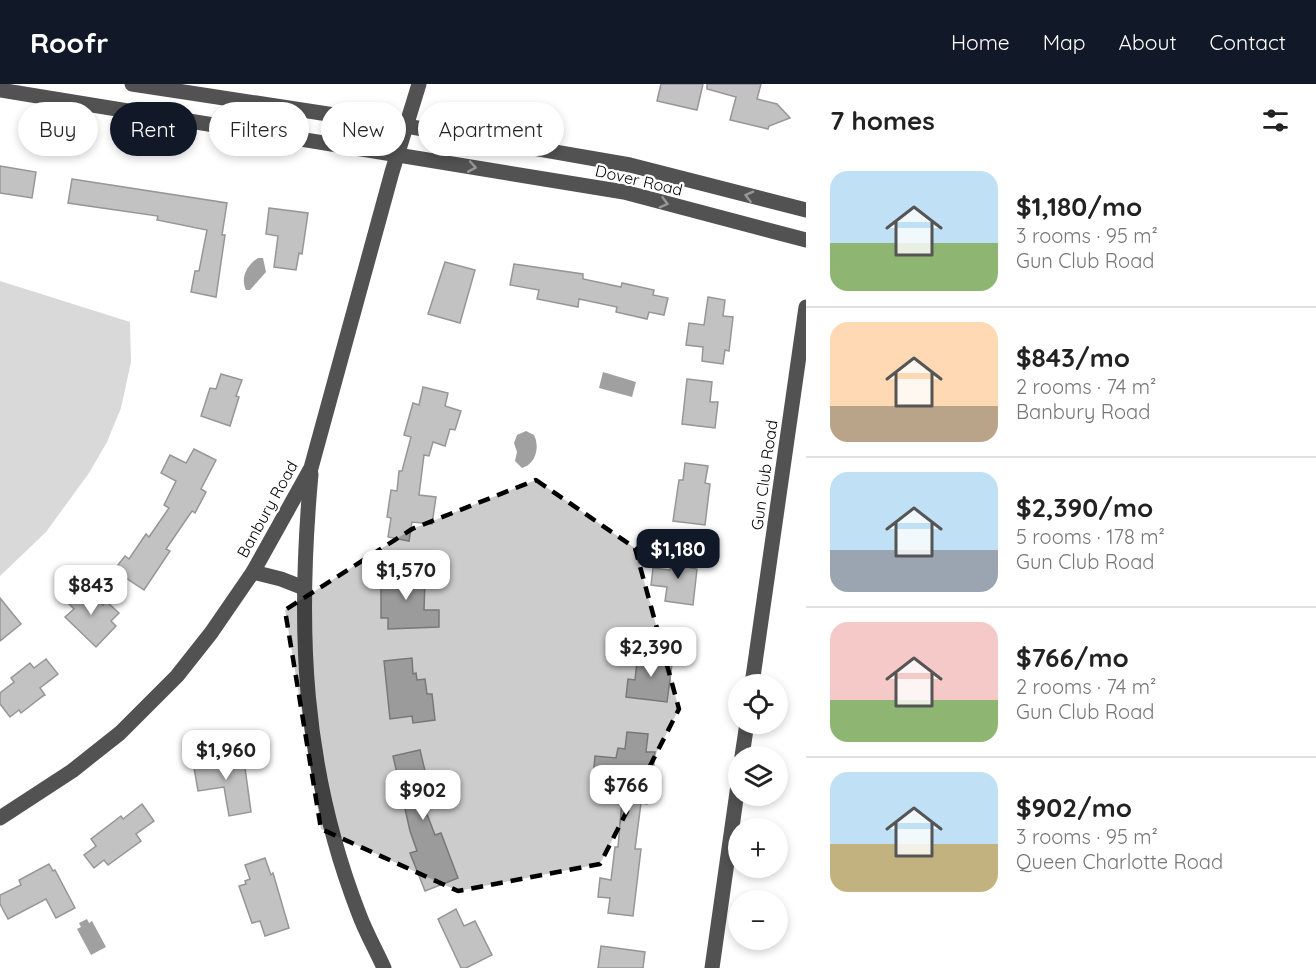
<!DOCTYPE html>
<meta charset="utf-8">
<style>
body{margin:0;font-family:Quicksand,sans-serif;background:#f2f2f2;color:#222;height:100vh;display:flex;flex-direction:column;font-size:22px;white-space:nowrap}
*{box-sizing:border-box;margin:0}
p{font-size:20px;color:#767676}
.icon{flex:none;width:33px;height:33px;fill:none;stroke:currentColor;stroke-width:2;stroke-linecap:round;stroke-linejoin:round}
.map{position:relative;flex:1;overflow:hidden}
.side{display:flex;flex-direction:column;background:#fff;width:510px}
.side>*{flex:none}
.banner{position:absolute;left:18px;top:18px;width:570px;height:54px;display:flex;gap:12px}
.fabs{position:absolute;left:728px;top:590px;display:grid;gap:12px}
.fabs a{display:grid;place-items:center;width:60px;height:60px;border-radius:50%;background:#fff;box-shadow:0 3px 9px #0003;font-size:30px}
.price{position:absolute;translate:-50% -51px;padding:0 14px;border-radius:12px;background:#fff;color:#222;font-size:20px;line-height:39px;filter:drop-shadow(0 2px 3px #0008)}
.price::after{content:'';position:absolute;left:50%;top:36px;width:18px;height:14px;margin-left:-9px;background:inherit;clip-path:polygon(0 0,100% 0,50% 100%)}
.price.selected{background:#111827;color:#fff}
ul{padding:0;list-style:none}
li{display:flex;align-items:center;gap:18px;height:150px;padding:0 24px}
li+li{border-top:2px solid #e0e0e0}
li span{display:grid;place-items:center;flex:none;width:168px;height:120px;border-radius:18px;color:#555}
li>.icon{margin-inline-start:auto}
span .icon{width:72px;height:72px;fill:#fffc;stroke-width:1}
li b{font-size:26px}
h2{display:flex;justify-content:space-between;align-items:center;height:72px;padding:0 24px;font-size:26px}
.pill{padding:0 21px;border-radius:27px;background:#fff;box-shadow:0 3px 9px #0003;font-size:21px;line-height:54px}
.pill.selected{background:#111827;color:#fff}
header{display:flex;align-items:center;gap:36px;box-sizing:border-box;height:84px;padding:0 30px;background:#111827;color:#fff}
header strong{font-size:28px}
nav{display:flex;gap:33px;margin-inline-start:auto;font-size:21px}
main{display:flex;flex:1;min-height:0}
.map>svg:first-child{display:block}
</style>
<header>
<strong>Roofr</strong>
<nav><a>Home</a><a>Map</a><a>About</a><a>Contact</a></nav>
</header>
<main>
<div class="map">
<svg width="806" height="884" viewBox="0 0 806 884">
<rect width="100%" height="100%" fill="#fff"/>
<!-- green -->
<polygon fill="#d9d9d9" points="0,197 130,238 131,278 121,324 107,358 89,389 46,448 0,492"/>
<!-- water -->
<g fill="#a0a0a0">
<path d="M258 174H263L266 188 250 206H246C240 194 247 181 258 174Z"/>
<polygon points="603,288 636,298 632,313 599,304"/>
<path d="M526 347 534 351C540 363 536 380 522 384L515 377 517 368 514 359 517 351Z"/>
<polygon points="87,835 89,839 92,837 106,863 91,871 77,845 81,843 79,839"/>
</g>
<!-- building -->
<g fill="#c2c2c2" stroke="#969696" stroke-width="1.5">
<polygon points="661,0 703,0 697,26 657,17"/>
<polygon points="707,0 761,0 757,15 777,20 790,34 769,42 768,45 730,36 736,13 707,5"/>
<polygon points="0,82 36,88 32,114 0,109"/>
<polygon points="72,95 227,119 222,151 225,151 216,213 191,208 195,187 199,187 207,146 157,136 158,132 68,119"/>
<polygon points="269,124 308,129 302,170 299,169 296,186 274,183 278,152 266,150"/>
<polygon points="445,178 475,186 460,239 428,230"/>
<polygon points="514,180 583,190 583,195 621,203 622,199 654,206 653,211 668,214 664,231 649,228 647,235 616,228 617,223 579,215 578,223 537,215 539,206 510,201"/>
<polygon points="708,213 725,216 723,232 733,233 729,267 725,266 723,280 702,277 703,263 686,261 689,239 704,241"/>
<polygon points="221,290 242,296 236,312 239,313 230,342 201,332 210,304 216,305"/>
<polygon points="687,295 712,298 710,318 718,318 715,344 682,340"/>
<polygon points="423,303 448,309 445,322 461,327 455,346 450,345 445,362 433,358 429,372 424,371 419,411 436,413 432,440 412,438 409,457 388,453 391,434 387,433 391,406 397,407 399,387 402,387 411,353 404,351 413,319 419,321"/>
<polygon points="194,365 216,376 201,405 206,408 195,429 192,427 166,465 170,467 144,506 114,486 125,472 129,475 146,450 149,453 169,424 164,421 176,397 161,389 170,371 186,379"/>
<polygon points="685,379 708,382 705,399 710,400 705,441 673,437 679,396 683,396"/>
<polygon points="676,468 692,470 691,484 697,485 693,521 665,517 667,503 651,501 653,484 670,486 670,481 674,481"/>
<polygon points="386,485 421,485 421,495 425,495 424,526 439,526 439,543 388,545 388,534 381,534 381,501 386,501"/>
<polygon points="83,501 103,521 106,517 119,529 111,537 116,542 96,563 65,533 74,525 67,518"/>
<polygon points="0,514 21,540 0,557"/>
<polygon points="638,568 673,573 667,618 626,613 628,595 635,596"/>
<polygon points="412,574 413,590 416,589 417,596 425,595 427,610 432,610 435,636 413,639 412,632 390,635 384,577"/>
<polygon points="46,575 58,590 40,604 45,611 43,612 21,629 19,626 10,633 0,620 0,609 14,598 11,594 30,579 34,584"/>
<polygon points="627,648 648,650 646,668 655,668 652,699 649,698 647,720 641,719 635,765 641,765 633,832 608,829 610,814 598,813 600,794 611,796 615,763 618,763 622,717 603,715 605,696 593,695 595,672 616,674 618,664 625,665"/>
<polygon points="420,666 426,691 433,689 436,700 439,699 442,716 423,720 435,751 441,749 458,794 425,807 410,769 417,767 410,747 393,672"/>
<polygon points="243,669 251,728 229,732 224,703 198,707 193,678"/>
<polygon points="142,720 154,737 136,750 141,757 108,781 104,776 94,784 84,771 96,762 91,755 121,732 123,735"/>
<polygon points="265,774 271,791 273,789 289,844 265,852 260,837 252,839 239,802 246,800 245,797 250,795 245,781"/>
<polygon points="49,780 53,787 55,786 75,824 56,834 46,815 8,835 0,820 0,811 21,801 19,796"/>
<polygon points="456,825 464,842 475,837 492,871 466,884 461,884 438,835"/>
<polygon points="601,862 645,868 643,884 598,884"/>
</g>
<g fill="none" stroke-linecap="round" stroke-linejoin="round">
<!-- minor -->
<g stroke="#525252" stroke-width="15">
<polyline points="132,0 406,42 630,81 806,126"/>
<polyline points="0,6 624,108 806,156"/>
<path d="M311 390C297 545 302 683 359 830 366 849 376 866 384 884"/>
<polyline points="253,488 281,495 304,504"/>
<polyline points="752,600 806,223"/>
<polyline points="742,672 747,639"/>
<polyline points="0,734 72,687 120,649 177,592 211,549 253,488 311,384 392,88 419,0"/>
<polyline points="712,884 738,701"/>
</g>
</g>
<!-- one-way arrows -->
<defs><path id="oneway-chevron" d="M-2-3.5L2.5 0L-2 3.5" fill="none" stroke-width="1.6" stroke-linecap="round" stroke-linejoin="round" transform="scale(1.5)"/></defs>
<g stroke="#979797">
<use href="#oneway-chevron" transform="translate(472 83) rotate(10)"/>
<use href="#oneway-chevron" transform="translate(749 112) rotate(-166)"/>
<use href="#oneway-chevron" transform="translate(664 119) rotate(15)"/>
</g>
<!-- marked area -->
<path fill="#000" fill-opacity="0.2" stroke="#000" stroke-width="4.5" stroke-dasharray="12 8" stroke-linejoin="round" d="M536 396 635 464 679 625 600 780 458 807 321 745 285 526 412 445Z"/>
<g text-anchor="middle" stroke-width="4.5" stroke-linejoin="round" paint-order="stroke">
<!-- street labels -->
<g font-size="16" fill="#000" stroke="#fff">
<text transform="translate(639 96) rotate(13)" y="6">Dover Road</text>
<text transform="translate(764 391) rotate(-82)" y="6">Gun Club Road</text>
<text transform="translate(267 425) rotate(-61)" y="6">Banbury Road</text>
</g>
</g>
</svg>
<div class="fabs">
<a><svg class="icon" aria-label="locate" viewBox="0 0 24 24"><circle cx="12" cy="12" r="6"/><path d="M12 2v4M12 18v4M2 12h4M18 12h4"/></svg></a>
<a><svg class="icon" aria-label="layers" viewBox="0 0 24 24"><path d="M12 4l9 5-9 5-9-5zM3 14l9 5 9-5"/></svg></a>
<a>+</a>
<a>−</a>
</div>
<b class="price selected" style="left:678px;top:496px">$1,180</b>
<b class="price" style="left:406px;top:517px">$1,570</b>
<b class="price" style="left:91px;top:532px">$843</b>
<b class="price" style="left:651px;top:594px">$2,390</b>
<b class="price" style="left:226px;top:697px">$1,960</b>
<b class="price" style="left:626px;top:732px">$766</b>
<b class="price" style="left:423px;top:737px">$902</b>
<div class="banner">
<a class="pill">Buy</a>
<a class="pill selected">Rent</a>
<a class="pill">Filters</a>
<a class="pill">New</a>
<a class="pill">Apartment</a>
</div>
</div>
<section class="side">
<h2>7 homes<svg class="icon" aria-label="filters" viewBox="0 0 24 24"><path d="M4 7h16M4 17h16"/><circle cx="9" cy="7" r="2"/><circle cx="15" cy="17" r="2"/></svg></h2>
<ul>
<li><span style="background:linear-gradient(#bfe0f5 60%,#8fb573 0)"><svg class="icon" aria-label="home" viewBox="0 0 24 24"><path d="M3 11l9-7 9 7M6 9v11h12V9"/></svg></span><div><b>$1,180/mo</b><p>3 rooms · 95 m²</p><p>Gun Club Road</p></div></li>
<li><span style="background:linear-gradient(#ffd9b3 70%,#b9a48a 0)"><svg class="icon" aria-label="home" viewBox="0 0 24 24"><path d="M3 11l9-7 9 7M6 9v11h12V9"/></svg></span><div><b>$843/mo</b><p>2 rooms · 74 m²</p><p>Banbury Road</p></div></li>
<li><span style="background:linear-gradient(#bfe0f5 65%,#9aa5b1 0)"><svg class="icon" aria-label="home" viewBox="0 0 24 24"><path d="M3 11l9-7 9 7M6 9v11h12V9"/></svg></span><div><b>$2,390/mo</b><p>5 rooms · 178 m²</p><p>Gun Club Road</p></div></li>
<li><span style="background:linear-gradient(#f6c9c9 65%,#8fb573 0)"><svg class="icon" aria-label="home" viewBox="0 0 24 24"><path d="M3 11l9-7 9 7M6 9v11h12V9"/></svg></span><div><b>$766/mo</b><p>2 rooms · 74 m²</p><p>Gun Club Road</p></div></li>
<li><span style="background:linear-gradient(#bfe0f5 60%,#c2b280 0)"><svg class="icon" aria-label="home" viewBox="0 0 24 24"><path d="M3 11l9-7 9 7M6 9v11h12V9"/></svg></span><div><b>$902/mo</b><p>3 rooms · 95 m²</p><p>Queen Charlotte Road</p></div></li>
</ul>
</section>
</main>
